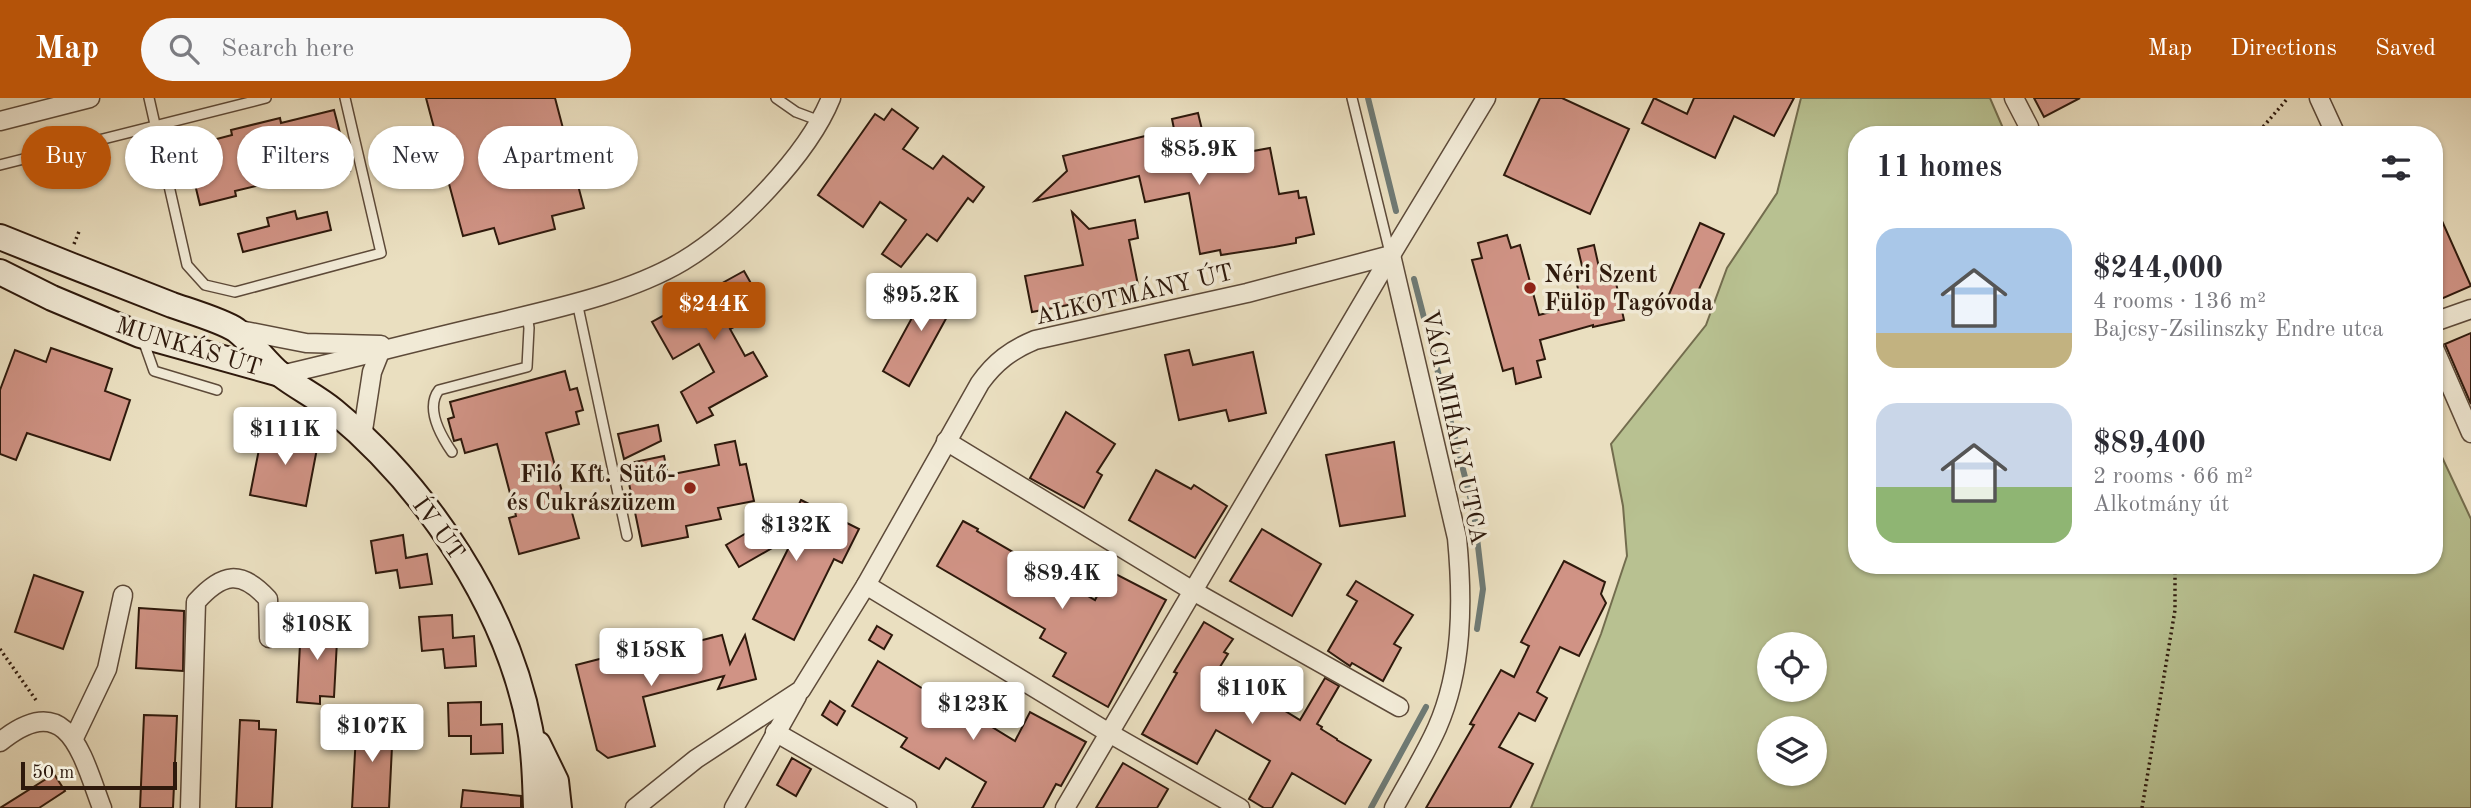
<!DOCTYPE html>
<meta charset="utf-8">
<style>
body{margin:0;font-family:"Old Standard TT",serif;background:#f7f7f7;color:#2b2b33;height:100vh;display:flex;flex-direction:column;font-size:26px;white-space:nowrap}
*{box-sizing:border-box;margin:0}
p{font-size:23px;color:#7c7c81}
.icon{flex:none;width:38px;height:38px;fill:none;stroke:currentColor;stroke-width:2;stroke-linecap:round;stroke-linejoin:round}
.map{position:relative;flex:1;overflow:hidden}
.side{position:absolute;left:1848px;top:28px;width:595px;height:448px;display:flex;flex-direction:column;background:#fff;border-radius:28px;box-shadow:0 2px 5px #0004}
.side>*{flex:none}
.guide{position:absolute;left:21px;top:28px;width:665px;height:63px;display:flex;gap:14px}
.fabs{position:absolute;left:1757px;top:534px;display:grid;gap:14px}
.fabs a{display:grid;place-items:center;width:70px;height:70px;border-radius:50%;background:#fff;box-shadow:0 2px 5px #0004;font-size:35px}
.scale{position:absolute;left:21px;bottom:18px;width:156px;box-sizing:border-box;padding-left:7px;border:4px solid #2e190c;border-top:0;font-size:19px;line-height:24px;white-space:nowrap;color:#2e190c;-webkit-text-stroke:5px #f1ead6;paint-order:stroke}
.price{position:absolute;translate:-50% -60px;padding:0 16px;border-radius:7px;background:#fff;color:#222;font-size:23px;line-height:46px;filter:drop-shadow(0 2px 4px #0008)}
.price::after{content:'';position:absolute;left:50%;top:42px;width:21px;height:16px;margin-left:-10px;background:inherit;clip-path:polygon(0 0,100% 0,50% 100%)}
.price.active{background:#b45309;color:#fff}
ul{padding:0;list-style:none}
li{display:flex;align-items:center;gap:21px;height:175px;padding:0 28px}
li span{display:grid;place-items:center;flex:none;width:196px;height:140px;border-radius:21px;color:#555}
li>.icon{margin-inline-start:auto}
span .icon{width:84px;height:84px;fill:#fffc;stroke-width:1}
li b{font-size:30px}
h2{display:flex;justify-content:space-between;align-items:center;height:84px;padding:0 28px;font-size:30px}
.chip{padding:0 24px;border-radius:32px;background:#fff;box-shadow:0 2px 5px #0004;font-size:24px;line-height:63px}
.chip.active{background:#b45309;color:#fff}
header{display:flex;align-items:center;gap:42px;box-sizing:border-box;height:98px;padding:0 35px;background:#b45309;color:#fff}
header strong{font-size:33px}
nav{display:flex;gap:38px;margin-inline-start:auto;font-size:24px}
.search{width:490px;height:63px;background:#f7f7f7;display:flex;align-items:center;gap:18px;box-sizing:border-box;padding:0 24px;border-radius:38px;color:#7c7c81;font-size:26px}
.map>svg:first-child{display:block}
</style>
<header>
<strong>Map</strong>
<div class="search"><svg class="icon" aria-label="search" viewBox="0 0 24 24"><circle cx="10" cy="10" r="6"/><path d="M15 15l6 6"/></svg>Search here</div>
<nav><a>Map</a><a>Directions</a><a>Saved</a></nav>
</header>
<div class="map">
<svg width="2471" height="710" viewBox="0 0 2471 710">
<rect width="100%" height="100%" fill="#eadfc0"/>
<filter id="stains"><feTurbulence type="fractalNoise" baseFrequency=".00286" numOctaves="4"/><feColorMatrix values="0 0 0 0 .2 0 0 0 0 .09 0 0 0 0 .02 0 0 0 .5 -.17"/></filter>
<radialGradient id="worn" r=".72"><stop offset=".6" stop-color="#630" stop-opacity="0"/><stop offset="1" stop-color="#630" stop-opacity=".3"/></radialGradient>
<!-- green -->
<path fill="#b8c191" stroke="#736d4e" stroke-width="2" fill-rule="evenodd" d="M1801 0H1990L2006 37H1857V467H2434V342L2471 421V710H1531L1601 536 1627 458 1623 408 1611 346 1706 227 1727 170 1777 95ZM1769 546H1815V592H1769ZM1769 630H1815V676H1769Z"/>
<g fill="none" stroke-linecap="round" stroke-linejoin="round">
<!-- stream -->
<g stroke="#6f7a74" stroke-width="6">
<polyline points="1368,0 1396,113"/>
<polyline points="1414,181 1474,414 1483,491 1477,531"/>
<polyline points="1371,710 1426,609"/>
</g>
</g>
<!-- building -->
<g fill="#d09385" stroke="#2e190c" stroke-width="2">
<polygon points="426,0 555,0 584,110 552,118 555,131 499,146 494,130 463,138"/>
<polygon points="1540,0 1562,0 1629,31 1590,116 1504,77"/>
<polygon points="1654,0 1687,16 1694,0 1794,0 1774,38 1734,18 1715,60 1642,25"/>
<polygon points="2034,0 2080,0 2044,19"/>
<polygon points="892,11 918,30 903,51 933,71 943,58 984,89 973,104 968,100 937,143 927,136 901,169 882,156 906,122 880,104 863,129 818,97 875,16 884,22"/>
<polygon points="334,12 350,73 311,83 309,75 268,85 235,93 236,98 200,107 186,49 232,37 231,32 280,20 281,25"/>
<polygon points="1198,15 1209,61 1270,50 1279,96 1298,93 1299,100 1306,99 1314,136 1296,140 1296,145 1274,149 1221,157 1220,152 1200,156 1189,95 1145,104 1139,78 1035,103 1067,73 1063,58 1174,31 1172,21"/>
<polygon points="2434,105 2471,188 2441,201 2434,187"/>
<polygon points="295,113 297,121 327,114 331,132 243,154 238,136 269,128 267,120"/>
<polygon points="1072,114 1089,131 1135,122 1138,140 1129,142 1138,187 1098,195 1099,201 1032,214 1025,178 1083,167"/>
<polygon points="1700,125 1724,136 1690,211 1667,201"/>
<polygon points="1507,137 1511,150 1520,147 1539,217 1581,206 1577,186 1586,185 1578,151 1594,147 1602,183 1615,180 1624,222 1593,229 1593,227 1540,242 1545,261 1537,263 1541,279 1516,286 1513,270 1503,273 1472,162 1482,160 1478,145"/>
<polygon points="744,173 761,203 747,210 752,219 730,231 745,258 753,254 767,278 709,310 713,317 697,325 681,294 714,274 699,246 673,261 652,224"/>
<polygon points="932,183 959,197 909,288 883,273"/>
<polygon points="2471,235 2471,306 2445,246"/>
<polygon points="51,250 112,271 105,293 130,302 110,362 27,335 16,362 0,356 0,292 15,252 46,264"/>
<polygon points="1189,252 1193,267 1253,254 1266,315 1229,323 1226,312 1179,322 1165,257"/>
<polygon points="565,273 570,292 577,290 583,312 576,314 579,326 546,335 564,401 568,400 579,440 519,456 509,420 516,418 497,346 465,355 461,341 454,343 448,321 454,319 450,304"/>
<polygon points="1066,314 1115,346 1097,374 1102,377 1084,410 1030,380"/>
<polygon points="658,327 661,343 624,361 618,336"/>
<polygon points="263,331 319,340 306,408 250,397"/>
<polygon points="735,343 740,367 746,366 754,403 718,410 721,421 686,428 688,439 642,448 625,366 664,358 668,377 719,367 715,347"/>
<polygon points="1394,344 1405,418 1340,428 1326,357"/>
<polygon points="1156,372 1191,391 1194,387 1227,408 1195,460 1129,422"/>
<polygon points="801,402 859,431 842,465 834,461 794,542 753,521 795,437 739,469 726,447 772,420 783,438"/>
<polygon points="963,423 978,431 977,433 1095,502 1110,473 1166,502 1108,609 1053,578 1066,555 1040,540 1045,531 937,468"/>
<polygon points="1262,431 1321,466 1292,518 1230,483"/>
<polygon points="403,437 406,460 427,456 432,486 400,490 397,472 376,475 371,443"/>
<polygon points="1564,463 1605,484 1601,496 1606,505 1579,558 1560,549 1537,594 1547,600 1535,623 1519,615 1499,649 1533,666 1510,710 1426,710 1474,627 1470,626 1501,572 1514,579 1529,548 1521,544"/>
<polygon points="34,477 83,494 63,551 15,534"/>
<polygon points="1356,483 1413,517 1394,546 1401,550 1383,583 1352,565 1350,568 1328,553 1357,503 1347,497"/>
<polygon points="139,510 184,513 183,573 136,570"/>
<polygon points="452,517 453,540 474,538 476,568 445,570 443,551 422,553 419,519"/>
<polygon points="338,524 334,599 320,598 320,606 297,604 301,527"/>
<polygon points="1204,524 1233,541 1224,554 1228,556 1215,577 1243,593 1246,589 1300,622 1325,580 1339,588 1317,626 1322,629 1321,631 1337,641 1337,642 1371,662 1345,706 1292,675 1272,710 1264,710 1249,701 1270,663 1216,632 1197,666 1142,636 1177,575 1174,574"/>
<polygon points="877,528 892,537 884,551 869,542"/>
<polygon points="722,537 730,566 745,537 756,581 718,591 724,578 643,599 655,648 608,660 597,652 576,567 631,553 633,560"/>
<polygon points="878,563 933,597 935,594 1015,643 1030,614 1086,644 1061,688 1056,686 1043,710 972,710 986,684 946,660 939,671 901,649 907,640 852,608"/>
<polygon points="830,603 845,613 837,627 822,617"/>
<polygon points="481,604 481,627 502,626 503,655 471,656 471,638 449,638 448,605"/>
<polygon points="144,617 177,618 173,710 140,710"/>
<polygon points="357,618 376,619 375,627 393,628 389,710 352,710"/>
<polygon points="240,622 259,623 259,631 276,632 272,710 236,710"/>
<polygon points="792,660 811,671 796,698 777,687"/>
<polygon points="1123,665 1168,691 1157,710 1096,710"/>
<polygon points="54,676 65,693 39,710 0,710"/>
<polygon points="463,692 521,698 521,710 461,710"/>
</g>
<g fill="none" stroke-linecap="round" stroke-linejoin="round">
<defs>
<g id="lane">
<polyline points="149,0 187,167 205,187 235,194 381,155 345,0"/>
<polyline points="776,0 796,14 820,23"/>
<polyline points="1352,0 1390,155"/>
<polyline points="0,67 266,0"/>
<polyline points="577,204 627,438"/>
<polyline points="143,242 154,273 217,292"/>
<path d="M452 354C441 338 425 310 439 292L527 269 529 230 527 217"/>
</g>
<g id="street">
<polyline points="2014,0 2029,29"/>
<polyline points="2319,0 2336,37"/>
<polyline points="0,23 90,0"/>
<path d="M1391 157 1457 440C1463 503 1463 571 1437 630 1425 657 1408 684 1394 710"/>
<polyline points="2434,224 2471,211"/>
<polyline points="235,231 306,245 381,247"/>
<polyline points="2434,250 2471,335"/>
<path d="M281 277C350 261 418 243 487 227 549 212 628 196 683 163 736 131 808 57 831 0"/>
<polyline points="362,339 372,274 380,254"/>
<polyline points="946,343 1193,493 1399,609"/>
<polyline points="866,487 1109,635 1240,710"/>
<polyline points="775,634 907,710"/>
<polyline points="74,640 107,571 123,497"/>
<path d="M0 644C68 589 82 657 102 710"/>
<path d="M190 710 196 504C222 475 241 471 268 501L269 540"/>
<path d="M635 710 696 661 801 592 866 487 980 285C995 264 1011 252 1035 242L1247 195 1391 157 1486 0"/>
<polyline points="734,710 797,598"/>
<polyline points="1065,710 1391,157"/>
</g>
<g id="secondary">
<path d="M0 139C57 162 115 185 172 207 189 213 223 223 236 232 253 245 265 264 281 277 298 290 317 299 334 313 427 390 508 511 530 631 535 657 535 684 536 710"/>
<polyline points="0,174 52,200 140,237 280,276"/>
<polyline points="538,646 556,683 559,710"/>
</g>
</defs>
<!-- lane casing -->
<use href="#lane" stroke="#5d4a39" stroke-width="12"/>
<!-- street casing -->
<use href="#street" stroke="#5d4a39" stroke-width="21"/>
<!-- secondary casing -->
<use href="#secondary" stroke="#2e190c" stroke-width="28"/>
<!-- path -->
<g stroke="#2e190c" stroke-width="3.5" stroke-dasharray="2 3.5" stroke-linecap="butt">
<polyline points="2256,37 2288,0"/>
<polyline points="74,146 80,131"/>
<polyline points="0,551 38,605"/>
<polyline points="2142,710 2175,512 2175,467"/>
</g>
<!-- lane -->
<use href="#lane" stroke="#f1ead6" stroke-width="9"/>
<!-- street -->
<use href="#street" stroke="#f1ead6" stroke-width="18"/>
<!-- secondary -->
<use href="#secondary" stroke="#f1ead6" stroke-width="24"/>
</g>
<!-- markers -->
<g fill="#8f2418" stroke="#f1ead6" stroke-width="2.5">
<circle cx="1530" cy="190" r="7"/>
<circle cx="690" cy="390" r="7"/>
</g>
<g text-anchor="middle" stroke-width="7" stroke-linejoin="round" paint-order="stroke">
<!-- poi labels -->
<g font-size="24" font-weight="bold" fill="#2e190c" stroke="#f1ead6" text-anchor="start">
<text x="1544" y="184">Néri Szent<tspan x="1544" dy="28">Fülöp Tagóvoda</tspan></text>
<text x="676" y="384" text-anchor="end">Filó Kft. Sütő-<tspan x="676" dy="28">és Cukrászüzem</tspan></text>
</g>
<!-- street labels -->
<g font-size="24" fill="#2e190c" stroke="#f1ead6">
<text transform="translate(1134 196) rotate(-13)" y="8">ALKOTMÁNY ÚT</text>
<text transform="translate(189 248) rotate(17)" y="8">MUNKÁS ÚT</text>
<text transform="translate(1455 329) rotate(78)" y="8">VÁCI MIHÁLY UTCA</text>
<text transform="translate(439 430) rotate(54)" y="8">ÍV ÚT</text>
</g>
</g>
<rect width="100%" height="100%" filter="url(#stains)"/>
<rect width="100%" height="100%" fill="url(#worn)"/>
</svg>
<div class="fabs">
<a><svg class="icon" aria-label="locate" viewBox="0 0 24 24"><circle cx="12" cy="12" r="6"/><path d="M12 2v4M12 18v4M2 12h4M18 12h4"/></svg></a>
<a><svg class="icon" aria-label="layers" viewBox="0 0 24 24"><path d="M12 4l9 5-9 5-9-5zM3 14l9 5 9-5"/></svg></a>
</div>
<div class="scale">50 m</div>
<b class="price" style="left:1199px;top:89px">$85.9K</b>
<b class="price" style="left:921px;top:235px">$95.2K</b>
<b class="price active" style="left:714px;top:244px">$244K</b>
<b class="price" style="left:285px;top:369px">$111K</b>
<b class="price" style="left:796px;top:465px">$132K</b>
<b class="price" style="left:1062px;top:513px">$89.4K</b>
<b class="price" style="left:317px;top:564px">$108K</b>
<b class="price" style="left:651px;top:590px">$158K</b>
<b class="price" style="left:1252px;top:628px">$110K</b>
<b class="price" style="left:973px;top:644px">$123K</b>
<b class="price" style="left:372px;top:666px">$107K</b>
<div class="guide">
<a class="chip active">Buy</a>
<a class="chip">Rent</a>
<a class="chip">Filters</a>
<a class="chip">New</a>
<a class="chip">Apartment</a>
</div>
<section class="side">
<h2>11 homes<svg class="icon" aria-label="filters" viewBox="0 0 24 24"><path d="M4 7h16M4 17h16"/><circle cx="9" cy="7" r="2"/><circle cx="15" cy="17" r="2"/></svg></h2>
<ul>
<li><span style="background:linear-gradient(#a9c7e8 75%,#c2b280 0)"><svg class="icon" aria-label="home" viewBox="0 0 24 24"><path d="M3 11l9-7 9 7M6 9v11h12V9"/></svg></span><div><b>$244,000</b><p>4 rooms · 136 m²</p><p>Bajcsy-Zsilinszky Endre utca</p></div></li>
<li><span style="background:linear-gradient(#c9d6e8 60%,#8fb573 0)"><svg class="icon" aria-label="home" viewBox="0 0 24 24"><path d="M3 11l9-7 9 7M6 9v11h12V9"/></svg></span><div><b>$89,400</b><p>2 rooms · 66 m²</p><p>Alkotmány út</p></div></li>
</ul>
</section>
</div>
